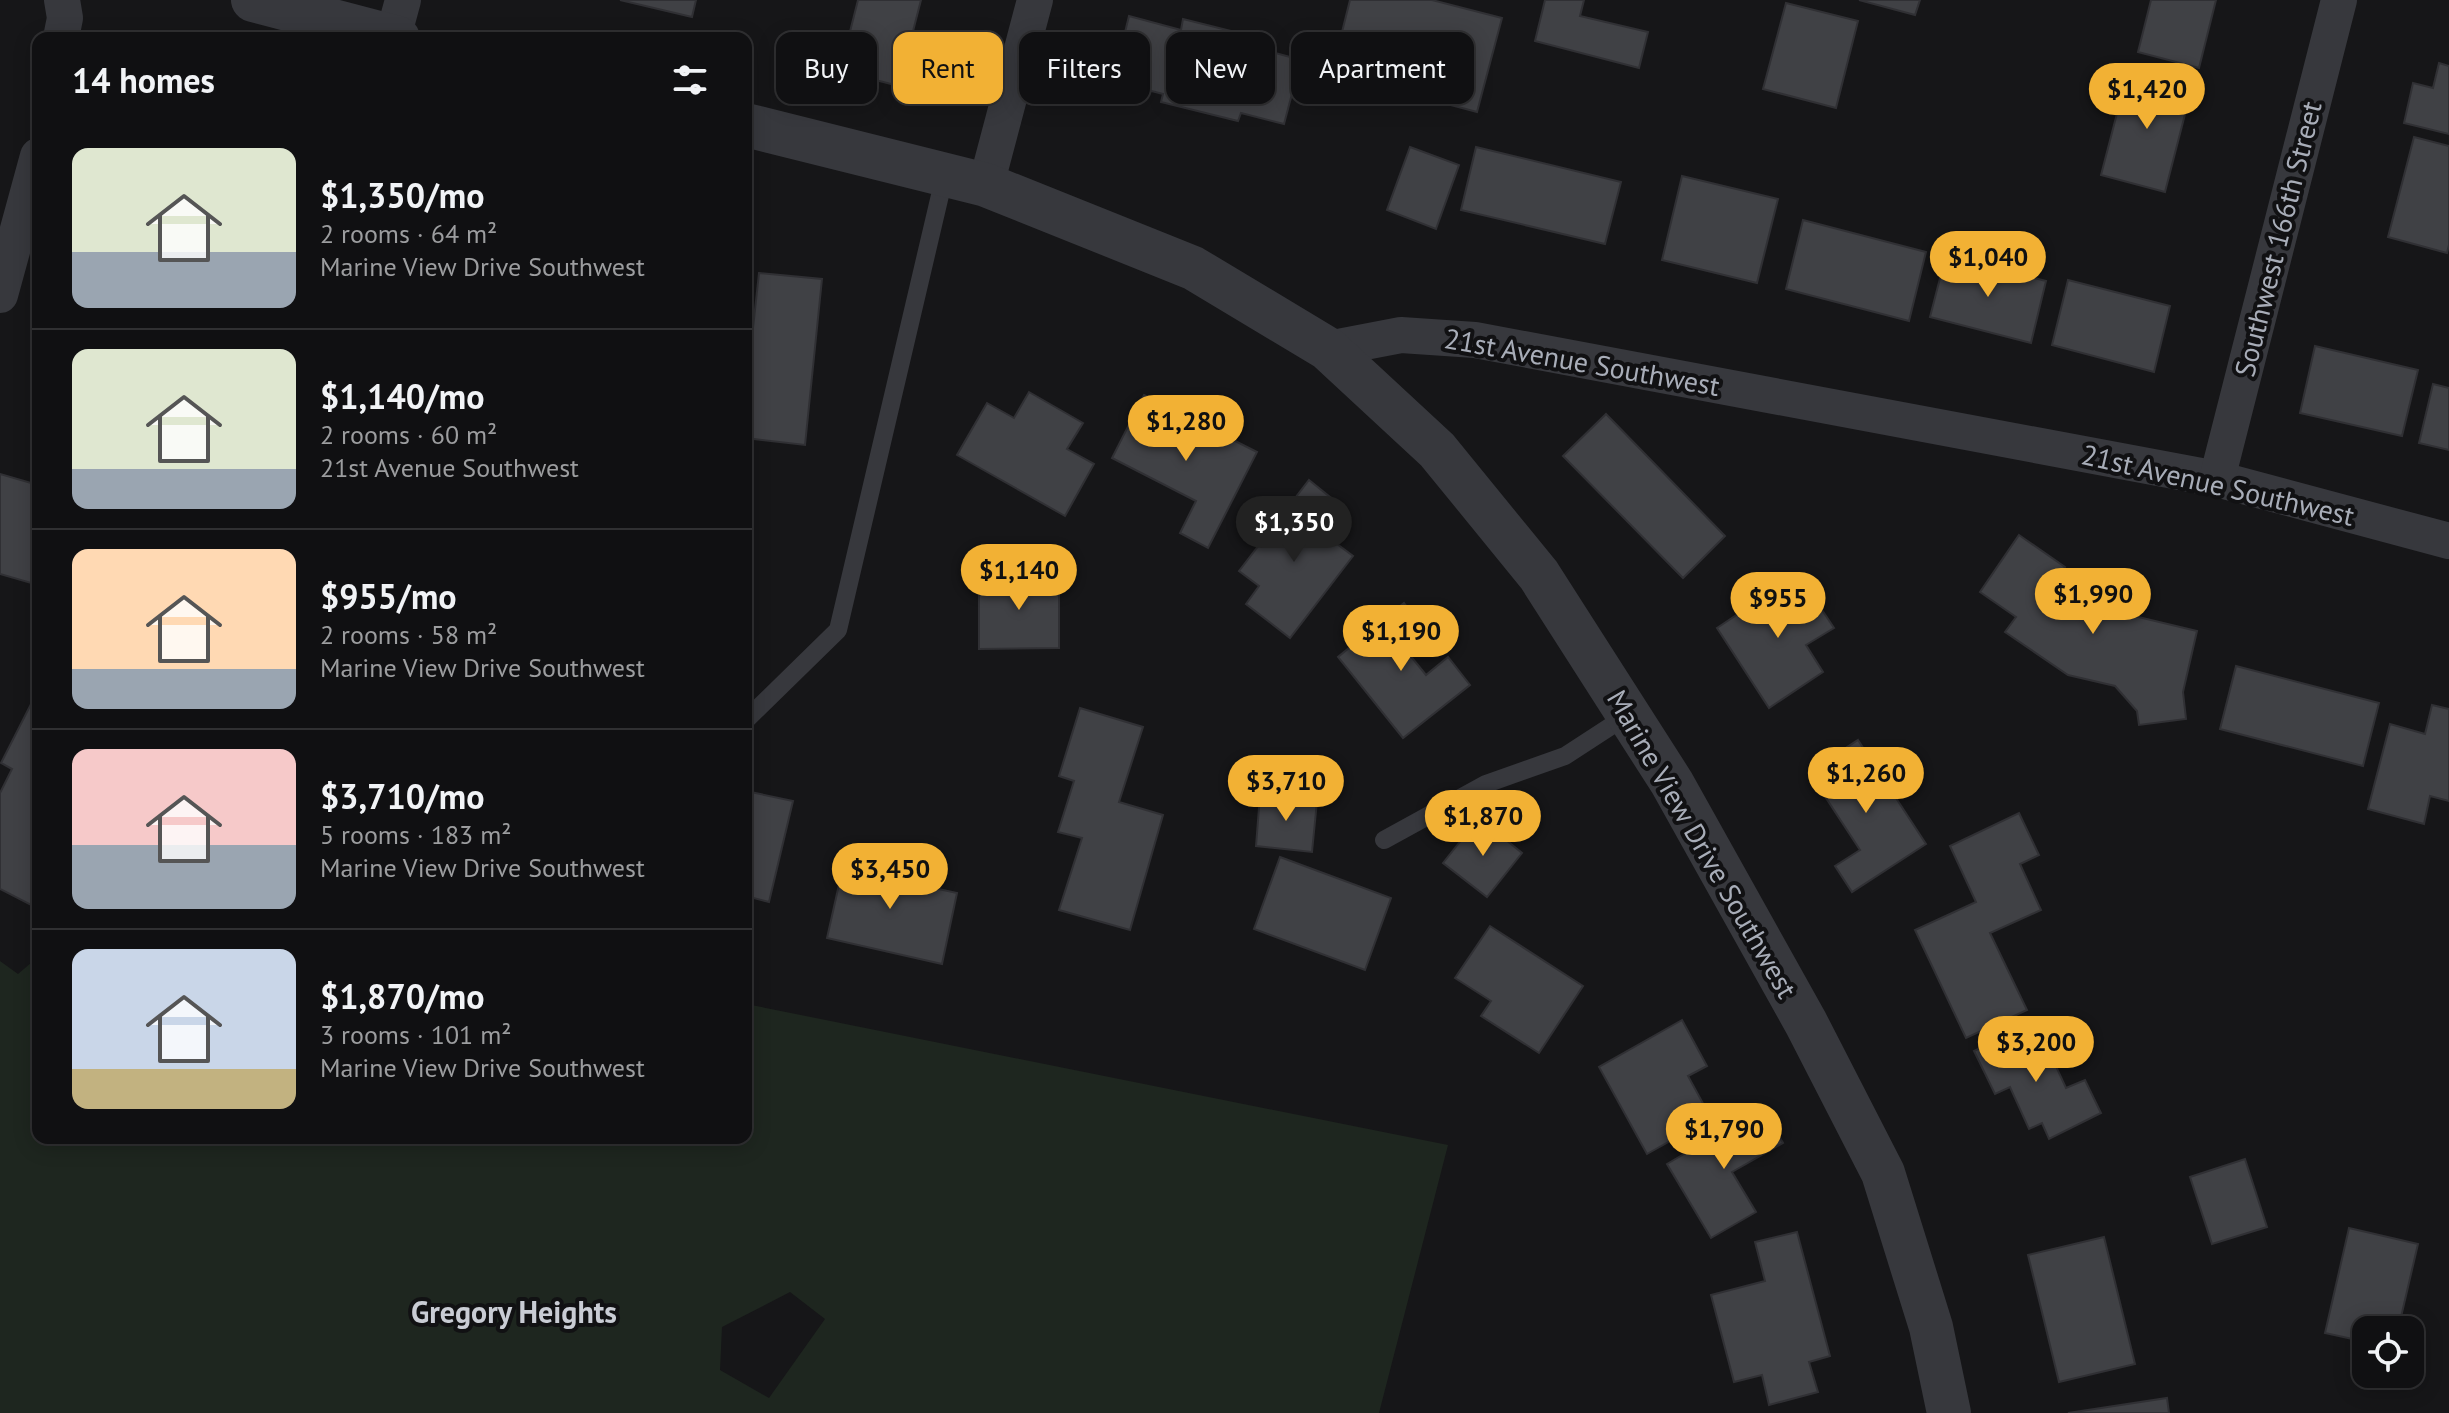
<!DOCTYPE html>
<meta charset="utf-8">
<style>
body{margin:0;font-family:"PT Sans",sans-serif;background:#1e1e20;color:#f1f3f6;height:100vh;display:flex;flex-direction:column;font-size:30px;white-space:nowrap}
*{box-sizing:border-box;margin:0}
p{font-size:26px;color:#9c9d9f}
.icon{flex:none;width:44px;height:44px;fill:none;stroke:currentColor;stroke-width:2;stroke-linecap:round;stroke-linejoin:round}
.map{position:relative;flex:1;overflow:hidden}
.sheet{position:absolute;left:32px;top:32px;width:720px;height:1112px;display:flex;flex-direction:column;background:#101012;border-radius:16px;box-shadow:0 4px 20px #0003,0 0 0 2px #303032}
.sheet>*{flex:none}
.guide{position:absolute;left:776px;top:32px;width:760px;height:72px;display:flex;gap:16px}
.buttons{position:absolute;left:2352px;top:1316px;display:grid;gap:16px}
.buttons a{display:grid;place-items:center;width:72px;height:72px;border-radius:16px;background:#101012;box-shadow:0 4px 20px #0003,0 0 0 2px #303032;font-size:40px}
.price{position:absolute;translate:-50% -68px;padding:0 18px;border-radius:28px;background:#f2b134;color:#111;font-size:26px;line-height:52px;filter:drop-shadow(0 2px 4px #0008)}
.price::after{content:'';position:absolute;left:50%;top:48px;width:24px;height:18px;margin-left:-12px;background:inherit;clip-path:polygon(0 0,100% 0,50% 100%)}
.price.current{background:#222;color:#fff}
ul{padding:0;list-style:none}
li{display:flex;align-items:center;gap:24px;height:200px;padding:0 40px}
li+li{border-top:2px solid #303032}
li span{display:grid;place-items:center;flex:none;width:224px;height:160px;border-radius:16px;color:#555}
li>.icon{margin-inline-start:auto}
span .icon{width:96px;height:96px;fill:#fffc;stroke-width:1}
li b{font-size:34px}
h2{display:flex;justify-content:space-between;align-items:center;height:96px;padding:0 40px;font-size:34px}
.pill{padding:0 28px;border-radius:16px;background:#101012;box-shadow:0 4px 20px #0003,0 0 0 2px #303032;font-size:28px;line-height:72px}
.pill.current{background:#f2b134;color:#111}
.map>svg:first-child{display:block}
</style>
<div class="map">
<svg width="2449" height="1413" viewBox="0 0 2449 1413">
<rect width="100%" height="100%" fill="#161618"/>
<!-- green -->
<path fill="#1e261f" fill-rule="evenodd" d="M38 957V1138H746V1004L1448 1145 1379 1413H0V961L18 974ZM790 1292 825 1319 769 1398 720 1370 722 1327Z"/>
<!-- building -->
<g fill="#404145" stroke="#303034" stroke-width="2">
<polygon points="620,0 696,0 692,17"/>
<polygon points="858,0 921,0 899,86 840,71"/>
<polygon points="1350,0 1432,0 1502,18 1477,112 1417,96 1426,62 1340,40"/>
<polygon points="1545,0 1584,0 1580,16 1648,32 1639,68 1535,41"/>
<polygon points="1859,0 1920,0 1915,15"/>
<polygon points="2151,0 2216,0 2199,68 2138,52"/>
<polygon points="1786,3 1858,21 1836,108 1763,89"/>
<polygon points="1129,16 1181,30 1183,19 1259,38 1257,48 1301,60 1284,124 1241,113 1238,121 1161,102 1163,94 1113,81"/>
<polygon points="2439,63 2449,66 2449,134 2404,123 2413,83 2433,88"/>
<polygon points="2128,71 2192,87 2165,192 2101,175"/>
<polygon points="2414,137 2449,146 2449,245 2447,253 2388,237"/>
<polygon points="1410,147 1459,165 1436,229 1387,210"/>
<polygon points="1476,147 1621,182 1605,244 1461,210"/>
<polygon points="1682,176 1778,199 1757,283 1662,260"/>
<polygon points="1803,220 1926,252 1909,321 1786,289"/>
<polygon points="1946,255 2046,281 2031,343 1930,317"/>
<polygon points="759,273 822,279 805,445 746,438 746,392"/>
<polygon points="2068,280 2170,306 2154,372 2052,345"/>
<polygon points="2315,346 2418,370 2402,436 2300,413"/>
<polygon points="2433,384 2449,388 2449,450 2419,443"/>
<polygon points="1029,392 1083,423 1067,449 1094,464 1065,516 957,455 987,403 1014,418"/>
<polygon points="1144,395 1257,452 1208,548 1180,533 1196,501 1112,458"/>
<polygon points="1606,414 1725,536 1683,578 1563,456"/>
<polygon points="0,474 38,485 38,585 0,574"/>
<polygon points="1309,480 1330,497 1309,523 1353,556 1290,638 1246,604 1259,586 1239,571"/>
<polygon points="2019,535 2065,567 2054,584 2084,604 2197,631 2183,692 2186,719 2139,725 2137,711 2115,686 2068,675 2005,632 2016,617 1980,592"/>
<polygon points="1798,574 1834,628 1806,645 1823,672 1769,708 1717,628"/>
<polygon points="1059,576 1059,648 979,649 979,577"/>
<polygon points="1404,603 1426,631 1404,648 1426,675 1448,657 1470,685 1403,738 1338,657"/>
<polygon points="2236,666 2379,703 2363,766 2220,729"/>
<polygon points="32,702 38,705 38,896 33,906 0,889 0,793 12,769 1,763"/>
<polygon points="2432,705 2449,709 2449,801 2430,796 2424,824 2368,809 2390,724 2425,734"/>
<polygon points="1080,708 1143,727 1119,802 1163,815 1130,930 1059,910 1082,838 1058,832 1074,781 1059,776"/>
<polygon points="1858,740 1926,844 1852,892 1835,866 1860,850 1809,772"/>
<polygon points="746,791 793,801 769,902 746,896"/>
<polygon points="1260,795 1317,801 1312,852 1256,846"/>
<polygon points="2019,813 2039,855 2020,864 2041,910 1990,933 2027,1010 1966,1038 1915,930 1976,902 1950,846"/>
<polygon points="1479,818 1522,853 1487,897 1443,863"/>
<polygon points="847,849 887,858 883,877 957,893 942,964 827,938"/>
<polygon points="1280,857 1391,898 1365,970 1254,929"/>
<polygon points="1490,926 1583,986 1539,1053 1481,1016 1491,1001 1455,978"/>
<polygon points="1682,1020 1707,1066 1688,1076 1711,1118 1647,1154 1599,1067"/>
<polygon points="2026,1025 2046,1066 2054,1062 2066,1088 2085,1080 2101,1113 2049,1139 2042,1123 2029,1129 2010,1087 1995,1094 1974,1051"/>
<polygon points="1762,1108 1783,1143 1732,1172 1756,1212 1711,1238 1667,1164"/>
<polygon points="2245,1159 2267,1227 2212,1244 2190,1177"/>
<polygon points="2349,1228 2418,1244 2398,1330 2366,1330 2366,1342 2325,1333"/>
<polygon points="1797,1232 1830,1356 1809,1362 1818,1392 1769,1405 1762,1375 1734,1382 1711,1295 1765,1281 1755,1242"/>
<polygon points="2104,1237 2135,1364 2059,1382 2028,1255"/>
<polygon points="2167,1398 2169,1413 2068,1413"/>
</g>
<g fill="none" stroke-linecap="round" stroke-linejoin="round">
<!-- service -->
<g stroke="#37383d" stroke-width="18">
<polyline points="746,720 838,630 945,174"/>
<polyline points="1384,840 1486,784 1565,756 1628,715"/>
</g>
<!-- minor -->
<g stroke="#37383d" stroke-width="36">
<polyline points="393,37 403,0"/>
<polyline points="61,38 65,18 62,0"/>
<polyline points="986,185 1035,0"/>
<polyline points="0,295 38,156"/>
<polyline points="1328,349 1401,335 1475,340 2217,479 2449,541"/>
<polyline points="2217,479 2339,0"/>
</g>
<!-- tertiary -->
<g stroke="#37383d" stroke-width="44">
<polyline points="253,0 398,38"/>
<polyline points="746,125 986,185 1193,268 1328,349 1437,450 1539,575 1672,783 1806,1023 1883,1173 1931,1327 1949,1413"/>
</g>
</g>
<g text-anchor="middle" stroke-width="8" stroke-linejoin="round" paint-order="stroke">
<!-- street labels -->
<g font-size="28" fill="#a8adb8" stroke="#111113">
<text transform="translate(2278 239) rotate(-76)" y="10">Southwest 166th Street</text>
<text transform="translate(1582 362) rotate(10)" y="10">21st Avenue Southwest</text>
<text transform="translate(2218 485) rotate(13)" y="10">21st Avenue Southwest</text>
<text transform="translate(1702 844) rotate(60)" y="10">Marine View Drive Southwest</text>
</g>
<!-- neighbourhood labels -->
<g font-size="30" font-weight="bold" fill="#c9ccd4" stroke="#111113">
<text x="514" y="1323">Gregory Heights</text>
</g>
</g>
</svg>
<div class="buttons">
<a><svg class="icon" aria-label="locate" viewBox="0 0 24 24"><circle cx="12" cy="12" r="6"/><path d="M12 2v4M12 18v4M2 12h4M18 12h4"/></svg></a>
</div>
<b class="price" style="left:2147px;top:131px">$1,420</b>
<b class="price" style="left:1988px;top:299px">$1,040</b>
<b class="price" style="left:1186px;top:463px">$1,280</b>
<b class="price current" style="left:1294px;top:564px">$1,350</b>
<b class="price" style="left:1019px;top:612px">$1,140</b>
<b class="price" style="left:2093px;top:636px">$1,990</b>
<b class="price" style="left:1778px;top:640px">$955</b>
<b class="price" style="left:1401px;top:673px">$1,190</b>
<b class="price" style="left:1866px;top:815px">$1,260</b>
<b class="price" style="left:1286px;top:823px">$3,710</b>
<b class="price" style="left:1483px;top:858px">$1,870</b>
<b class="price" style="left:890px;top:911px">$3,450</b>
<b class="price" style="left:2036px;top:1084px">$3,200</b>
<b class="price" style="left:1724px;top:1171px">$1,790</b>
<div class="guide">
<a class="pill">Buy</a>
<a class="pill current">Rent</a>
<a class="pill">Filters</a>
<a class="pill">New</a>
<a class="pill">Apartment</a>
</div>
<section class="sheet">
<h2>14 homes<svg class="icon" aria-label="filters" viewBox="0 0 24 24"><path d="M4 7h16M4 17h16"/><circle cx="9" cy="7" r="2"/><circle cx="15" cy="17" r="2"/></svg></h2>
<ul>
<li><span style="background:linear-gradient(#dfe7d0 65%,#9aa5b1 0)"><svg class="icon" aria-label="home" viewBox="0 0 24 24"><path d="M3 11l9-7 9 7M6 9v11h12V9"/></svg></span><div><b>$1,350/mo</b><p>2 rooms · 64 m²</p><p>Marine View Drive Southwest</p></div></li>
<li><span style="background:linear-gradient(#dfe7d0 75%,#9aa5b1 0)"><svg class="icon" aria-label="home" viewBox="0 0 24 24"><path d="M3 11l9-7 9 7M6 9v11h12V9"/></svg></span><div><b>$1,140/mo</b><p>2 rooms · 60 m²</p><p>21st Avenue Southwest</p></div></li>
<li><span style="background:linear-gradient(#ffd9b3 75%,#9aa5b1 0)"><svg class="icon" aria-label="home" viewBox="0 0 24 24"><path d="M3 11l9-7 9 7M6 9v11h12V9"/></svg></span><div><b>$955/mo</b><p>2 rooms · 58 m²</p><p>Marine View Drive Southwest</p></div></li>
<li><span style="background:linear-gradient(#f6c9c9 60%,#9aa5b1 0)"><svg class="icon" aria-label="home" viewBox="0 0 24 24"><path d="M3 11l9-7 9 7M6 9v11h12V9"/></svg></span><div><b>$3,710/mo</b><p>5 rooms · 183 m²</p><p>Marine View Drive Southwest</p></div></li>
<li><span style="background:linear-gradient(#c9d6e8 75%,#c2b280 0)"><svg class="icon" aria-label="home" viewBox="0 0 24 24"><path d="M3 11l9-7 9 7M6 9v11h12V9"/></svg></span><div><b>$1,870/mo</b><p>3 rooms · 101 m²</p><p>Marine View Drive Southwest</p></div></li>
</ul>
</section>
</div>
